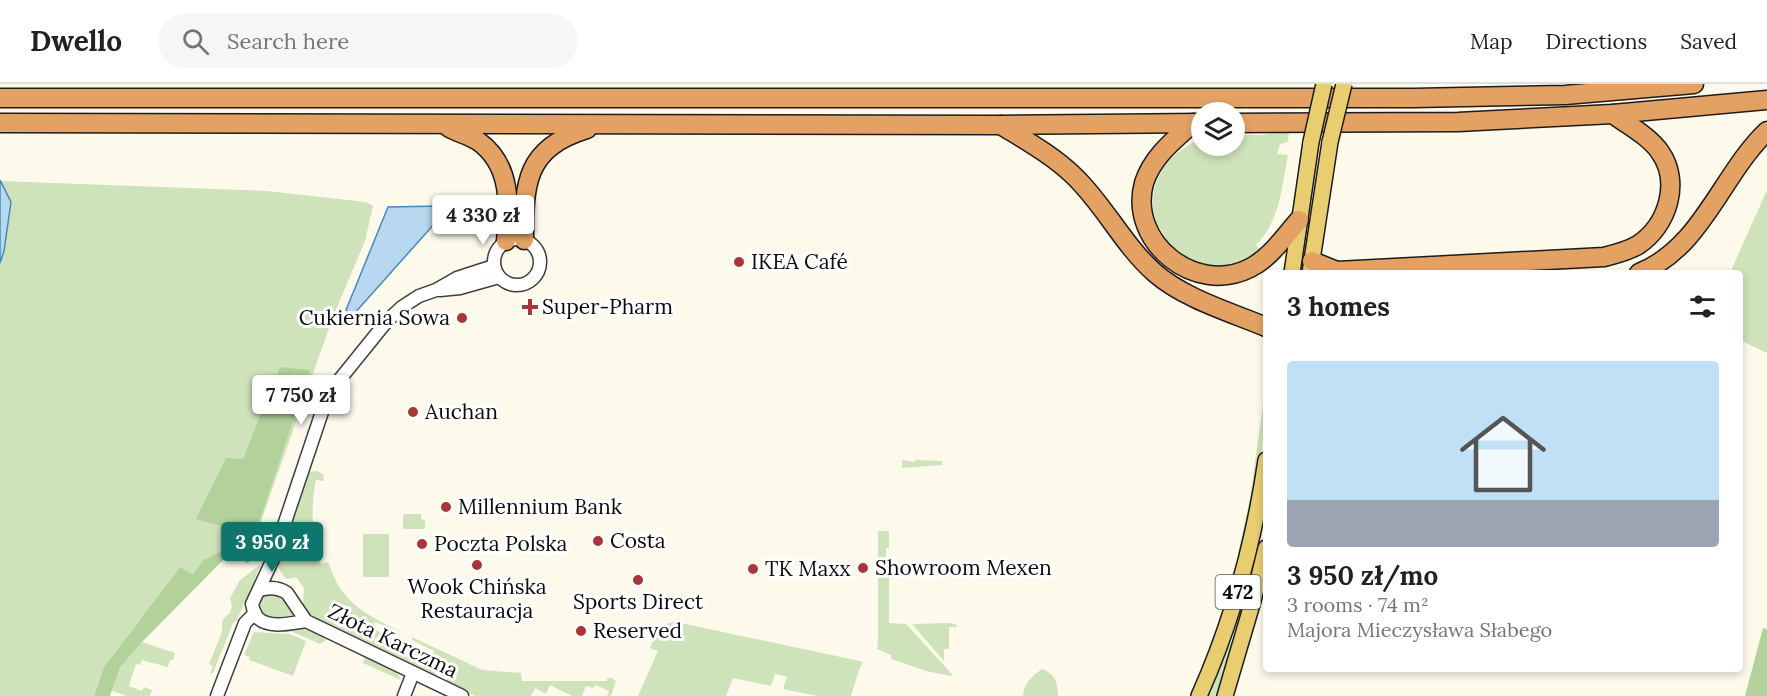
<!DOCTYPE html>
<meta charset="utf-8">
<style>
body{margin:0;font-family:Lora,serif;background:#f6f6f6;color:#202124;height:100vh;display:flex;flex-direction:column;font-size:22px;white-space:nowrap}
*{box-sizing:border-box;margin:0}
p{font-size:20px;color:#757577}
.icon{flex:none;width:33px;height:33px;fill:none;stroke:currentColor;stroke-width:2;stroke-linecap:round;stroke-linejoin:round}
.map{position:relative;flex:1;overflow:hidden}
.side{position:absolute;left:1263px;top:186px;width:480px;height:402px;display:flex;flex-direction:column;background:#fff;border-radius:6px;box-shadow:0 3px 9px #0003}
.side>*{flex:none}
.tools{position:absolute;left:1191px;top:18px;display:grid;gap:12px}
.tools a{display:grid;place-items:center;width:54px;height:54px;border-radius:50%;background:#fff;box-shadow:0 3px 9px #0003;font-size:30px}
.price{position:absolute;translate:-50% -51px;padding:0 14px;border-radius:6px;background:#fff;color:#222;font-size:20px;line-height:39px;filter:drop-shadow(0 2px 3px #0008)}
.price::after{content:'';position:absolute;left:50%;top:36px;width:18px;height:14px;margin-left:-9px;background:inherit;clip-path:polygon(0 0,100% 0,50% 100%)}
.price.current{background:#0f766e;color:#fff}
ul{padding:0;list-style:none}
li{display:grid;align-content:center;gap:12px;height:318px;padding:0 24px}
li span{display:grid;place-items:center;height:186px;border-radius:6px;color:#555}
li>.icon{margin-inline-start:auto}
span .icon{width:108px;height:108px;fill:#fffc;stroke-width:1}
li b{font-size:26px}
h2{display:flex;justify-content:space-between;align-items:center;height:72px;padding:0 24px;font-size:26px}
header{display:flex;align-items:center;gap:36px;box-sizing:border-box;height:84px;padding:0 30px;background:#fff;border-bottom:2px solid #e0e0e0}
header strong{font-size:28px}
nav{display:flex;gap:33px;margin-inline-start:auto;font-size:21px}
.search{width:420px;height:54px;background:#f6f6f6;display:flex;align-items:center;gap:15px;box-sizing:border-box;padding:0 21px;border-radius:33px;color:#757577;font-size:22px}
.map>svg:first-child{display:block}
</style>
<header>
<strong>Dwello</strong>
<div class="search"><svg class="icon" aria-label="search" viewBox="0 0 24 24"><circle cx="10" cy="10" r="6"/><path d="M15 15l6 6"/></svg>Search here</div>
<nav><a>Map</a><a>Directions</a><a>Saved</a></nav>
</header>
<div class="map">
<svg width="1767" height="612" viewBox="0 0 1767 612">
<rect width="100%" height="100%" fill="#fdfaec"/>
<!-- green -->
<g fill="#cee3ba">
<path d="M1280 47H1289L1288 58 1280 60 1277 70 1288 71C1282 102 1280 137 1256 161L1262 168 1237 182 1202 184 1167 164C1168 153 1158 145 1155 134 1146 97 1169 68 1201 55L1202 62H1234L1235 51H1264Z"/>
<polygon points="0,97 267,107 366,118 373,122 365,157 333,233 260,440 265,461 255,454 249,464 257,470 254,473 229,463 203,476 193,490 180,483 104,583 94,612 0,612"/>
<polygon points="1767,106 1767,269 1740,256 1740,189 1730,189"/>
<path d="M1266 299C1266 363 1254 428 1234 489L1250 414Z"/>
<polygon points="902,376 913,378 916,376 942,377 942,381 902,384"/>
<path d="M317 387 323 390 324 397 316 396C310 424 312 453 321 480L328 478C343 522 365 529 403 549L375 538 372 544 427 572 426 574 438 594 318 536 311 531 303 520 304 504 296 493 287 495C278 489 278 480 279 470L307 388Z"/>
<polygon points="403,430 421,430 421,435 425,436 425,445 403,445"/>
<polygon points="878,447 889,447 889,464 886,464 886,479 889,480 889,539 906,540 950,588 953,591 951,592 926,587 891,575 891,571 877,565 878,556"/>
<rect x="363" y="450" width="26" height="43"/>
<polygon points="261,480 237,536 233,539 213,589 210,590 213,582 209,580 222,548 222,538 226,532 229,530 232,523 230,514 240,496"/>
<path d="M267 509H280L300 533C292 534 282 537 275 536 259 534 255 518 267 509Z"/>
<path d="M676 538 855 576 863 578 859 586 851 612H817L783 605 787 593 775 590 771 602 733 594 726 612H638L658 567 650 564C657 549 658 540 676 538Z"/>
<polygon points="950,539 956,540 957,543 949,543 949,565 944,565 944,577 912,540"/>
<path d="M303 545C312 546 321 549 326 556L320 560 288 546Z"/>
<polygon points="254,548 290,550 306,557 293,592 249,576 250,573 244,571"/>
<polygon points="412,553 482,586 521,589 522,597 607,597 607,594 612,594 616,597 611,612 607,612 609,607 595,601 593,604 586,602 582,612 572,612 550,601 546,610 535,604 531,612 475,612 446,598 447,595 438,589 431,576 434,567 412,556"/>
<polygon points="142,558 175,569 173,576 170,576 168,583 142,576 140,581 136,580 129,602 142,607 144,603 152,606 150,612 127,612 112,607 119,583"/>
<polygon points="1229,558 1233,559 1218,612 1209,612"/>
<polygon points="365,572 395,586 401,596 363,579"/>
<path d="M1042 585C1056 590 1057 599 1058 612H1023C1024 599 1032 592 1042 585Z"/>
</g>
<!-- forest -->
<g fill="#b3d19b">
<polygon points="280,283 310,286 255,451 196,435 226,374 243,375"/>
<polygon points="229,463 254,473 248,479 229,470 142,558 120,583 110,612 94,612 104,583 180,483 193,490 203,476"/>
<polygon points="1763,544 1767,545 1767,612 1745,612"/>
</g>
<!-- water -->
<g fill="#b7d8ee" stroke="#478bbc" stroke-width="1.5">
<polygon points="0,96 11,118 4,167 0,179"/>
<polygon points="441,122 444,124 444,129 353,231 346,226 388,123"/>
</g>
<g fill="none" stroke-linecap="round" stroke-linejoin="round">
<defs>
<g id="minor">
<circle cx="517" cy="178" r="23"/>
<polyline points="440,206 460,204 499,193"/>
<path d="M259 506C269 503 278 503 287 509L306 537 462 612"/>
<path d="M306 537C292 539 269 545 258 534 254 530 253 525 252 520L272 477 325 319 332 305 387 237 402 223 419 212 436 206 457 194 494 182"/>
<polyline points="217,612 245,539 255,529"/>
<polyline points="404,612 413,589"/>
</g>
<g id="major">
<polyline points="1292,189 1311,58"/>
<polyline points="1310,189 1330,58"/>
<path d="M1199 612C1233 536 1254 458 1266 376"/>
<polyline points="1225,612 1253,517 1266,464"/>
</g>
<g id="highway">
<polyline points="0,14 1414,14 1565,11 1694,0"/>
<polyline points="0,39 1001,41 1202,39"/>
<path d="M1193 39C1174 56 1152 73 1144 99 1128 158 1195 212 1250 184 1270 174 1284 153 1299 136"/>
<polyline points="1234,39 1458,38 1613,30 1767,16"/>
<path d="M1001 41C1025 56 1052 71 1073 91 1104 120 1123 161 1155 189 1185 215 1230 228 1266 243"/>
<path d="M448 43C458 49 469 51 478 57 512 81 509 121 506 157"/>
<path d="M524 156C524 99 525 64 587 45"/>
<path d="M1312 177 1337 187 1604 173C1616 170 1628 167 1638 161 1668 141 1681 98 1660 68 1649 52 1629 42 1613 30"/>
<path d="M1639 189C1702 164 1721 91 1767 47"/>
</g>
</defs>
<!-- minor casing -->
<use href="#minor" stroke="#3e3e3e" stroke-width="15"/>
<!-- major casing -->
<use href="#major" stroke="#1c1c1c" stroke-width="18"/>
<!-- highway casing -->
<use href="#highway" stroke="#1c1c1c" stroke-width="21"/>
<!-- minor -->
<use href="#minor" stroke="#fff" stroke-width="12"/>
<!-- major -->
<use href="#major" stroke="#e8cd71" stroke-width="15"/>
<!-- highway -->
<use href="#highway" stroke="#e3a164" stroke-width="18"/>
<defs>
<g id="major-bridge">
<polyline points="1311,58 1324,0"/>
<polyline points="1330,58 1344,0"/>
</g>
</defs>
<!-- major-bridge casing -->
<use href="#major-bridge" stroke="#1c1c1c" stroke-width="18" stroke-linecap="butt"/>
<!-- major-bridge -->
<use href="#major-bridge" stroke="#e8cd71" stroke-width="15"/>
</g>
<!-- markers -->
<g fill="#aa3538" stroke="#fff" stroke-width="2">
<circle cx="739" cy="178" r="6"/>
<path d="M527 214h6v6h6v6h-6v6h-6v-6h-6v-6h6z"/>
<circle cx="462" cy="234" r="6"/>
<circle cx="413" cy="328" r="6"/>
<circle cx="446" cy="423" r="6"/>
<circle cx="598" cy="457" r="6"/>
<circle cx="422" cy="460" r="6"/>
<circle cx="477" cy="481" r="6"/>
<circle cx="863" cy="484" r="6"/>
<circle cx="753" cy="485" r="6"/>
<circle cx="638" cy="496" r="6"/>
<circle cx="581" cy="547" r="6"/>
</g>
<g text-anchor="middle" stroke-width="6" stroke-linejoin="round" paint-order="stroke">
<!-- shield labels -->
<rect fill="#fff" stroke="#545454" stroke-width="1.5" x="1215.5" y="491" width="45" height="34" rx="4.5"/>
<g font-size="20" font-weight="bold" fill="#0b0b0b">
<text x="1238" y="515">472</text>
</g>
<!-- poi labels -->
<g font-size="21" fill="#0b0b0b" stroke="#fff" text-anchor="start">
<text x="751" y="185">IKEA Café</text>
<text x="542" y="230">Super-Pharm</text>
<text x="450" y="241" text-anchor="end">Cukiernia Sowa</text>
<text x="425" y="335">Auchan</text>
<text x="458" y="430">Millennium Bank</text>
<text x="610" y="464">Costa</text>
<text x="434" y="467">Poczta Polska</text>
<text x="875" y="491">Showroom Mexen</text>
<text x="765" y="492">TK Maxx</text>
<text x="477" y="510" text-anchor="middle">Wook Chińska<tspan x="477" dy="24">Restauracja</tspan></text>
<text x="638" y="525" text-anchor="middle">Sports Direct</text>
<text x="593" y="554">Reserved</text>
</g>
<!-- street labels -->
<g font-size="21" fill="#0b0b0b" stroke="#fff">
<text transform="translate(393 557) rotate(26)" y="7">Złota Karczma</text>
</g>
</g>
</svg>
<div class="tools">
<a><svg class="icon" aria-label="layers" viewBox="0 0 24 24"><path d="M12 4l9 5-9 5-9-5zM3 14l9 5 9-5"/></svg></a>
</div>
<b class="price" style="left:483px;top:162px">4 330 zł</b>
<b class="price" style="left:301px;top:342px">7 750 zł</b>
<b class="price current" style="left:272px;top:489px">3 950 zł</b>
<section class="side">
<h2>3 homes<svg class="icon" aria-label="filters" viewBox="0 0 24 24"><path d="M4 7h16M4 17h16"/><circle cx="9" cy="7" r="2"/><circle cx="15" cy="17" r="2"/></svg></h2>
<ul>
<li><span style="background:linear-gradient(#bfe0f5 75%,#9aa5b1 0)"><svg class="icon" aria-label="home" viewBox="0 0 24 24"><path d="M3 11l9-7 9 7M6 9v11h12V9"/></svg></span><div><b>3 950 zł/mo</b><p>3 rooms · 74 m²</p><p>Majora Mieczysława Słabego</p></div></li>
</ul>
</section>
</div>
